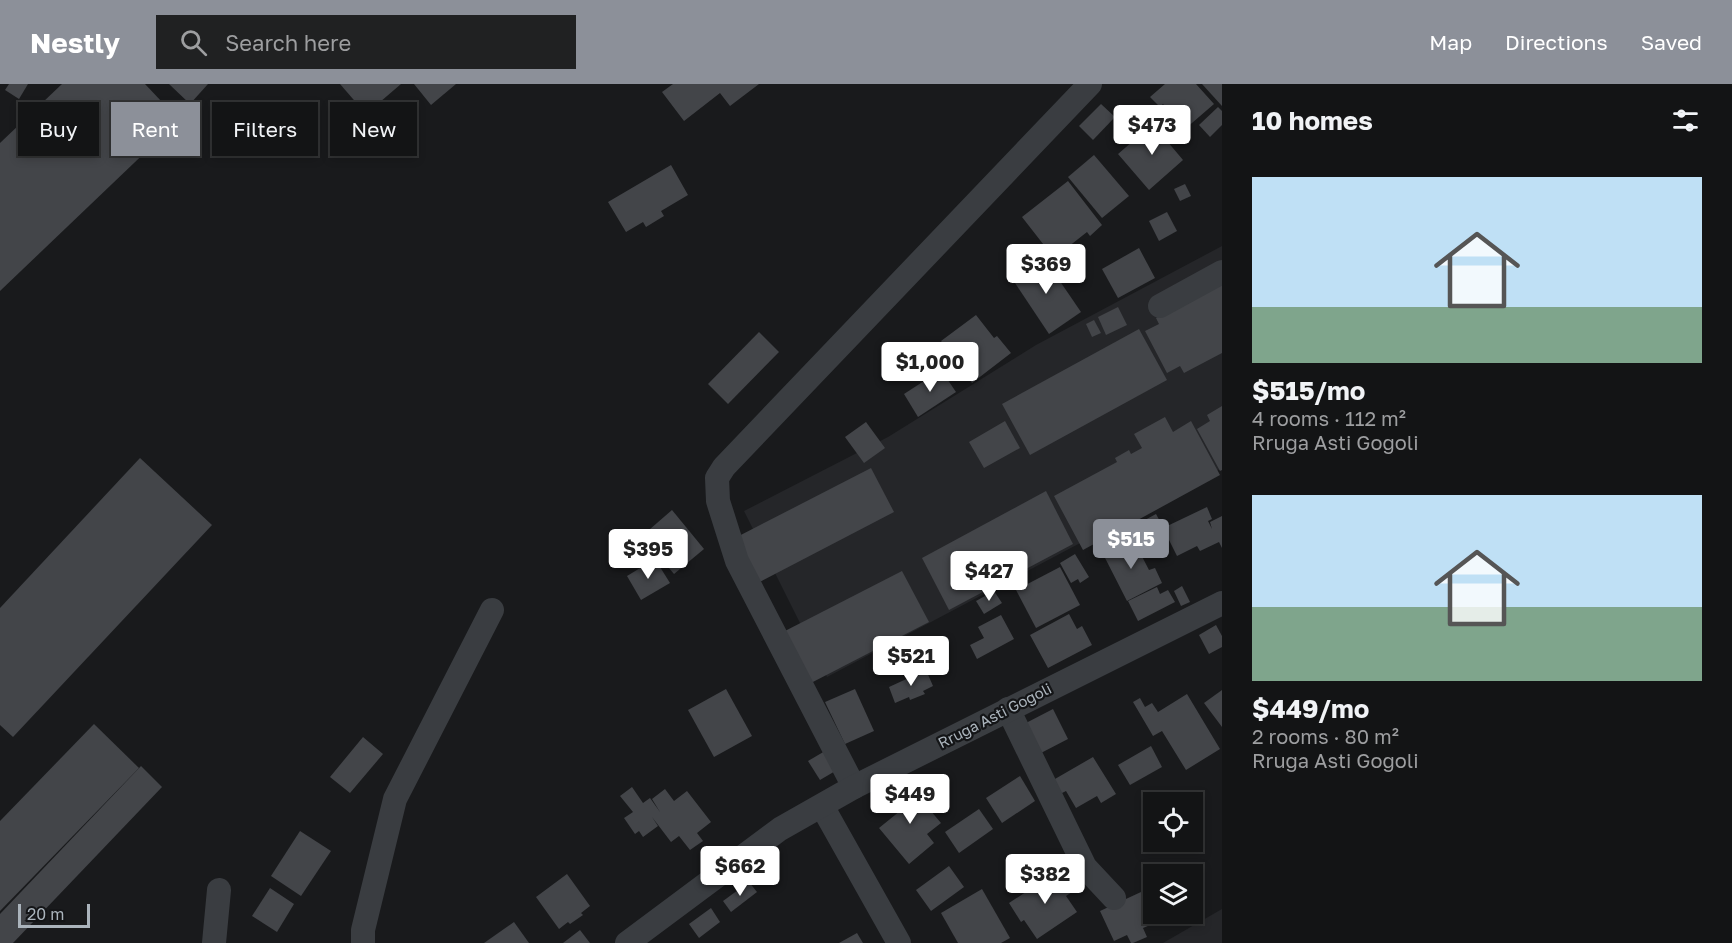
<!DOCTYPE html>
<meta charset="utf-8">
<style>
body{margin:0;font-family:"Golos Text",sans-serif;background:#202122;color:#f1f3f6;height:100vh;display:flex;flex-direction:column;font-size:22px;white-space:nowrap}
*{box-sizing:border-box;margin:0}
p{font-size:20px;color:#9d9ea0}
.icon{flex:none;width:33px;height:33px;fill:none;stroke:currentColor;stroke-width:2;stroke-linecap:round;stroke-linejoin:round}
.map{position:relative;flex:1;overflow:hidden}
.side{display:flex;flex-direction:column;background:#131415;width:510px}
.side>*{flex:none}
.guide{position:absolute;left:18px;top:18px;width:570px;height:54px;display:flex;gap:12px}
.tools{position:absolute;left:1143px;top:708px;display:grid;gap:12px}
.tools a{display:grid;place-items:center;width:60px;height:60px;border-radius:0px;background:#131415;box-shadow:0 3px 9px #0003,0 0 0 2px #323334;font-size:30px}
.scale{position:absolute;left:18px;bottom:15px;width:72px;box-sizing:border-box;padding-left:6px;border:3px solid #abb4bc;border-top:0;font-size:16px;line-height:21px;white-space:nowrap;color:#abb4bc;-webkit-text-stroke:4px #141517;paint-order:stroke}
.price{position:absolute;translate:-50% -51px;padding:0 14px;border-radius:6px;background:#fff;color:#222;font-size:20px;line-height:39px;filter:drop-shadow(0 2px 3px #0008)}
.price::after{content:'';position:absolute;left:50%;top:36px;width:18px;height:14px;margin-left:-9px;background:inherit;clip-path:polygon(0 0,100% 0,50% 100%)}
.price.active{background:#8c9099;color:#fff}
ul{padding:0;list-style:none}
li{display:grid;align-content:center;gap:12px;height:318px;padding:0 30px}
li span{display:grid;place-items:center;height:186px;border-radius:0px;color:#555}
li>.icon{margin-inline-start:auto}
span .icon{width:108px;height:108px;fill:#fffc;stroke-width:1}
li b{font-size:26px}
h2{display:flex;justify-content:space-between;align-items:center;height:72px;padding:0 30px;font-size:26px}
.pill{padding:0 21px;border-radius:0px;background:#131415;box-shadow:0 3px 9px #0003,0 0 0 2px #323334;font-size:21px;line-height:54px}
.pill.active{background:#8c9099;color:#fff}
header{display:flex;align-items:center;gap:36px;box-sizing:border-box;height:84px;padding:0 30px;background:#8c9099;color:#fff}
header strong{font-size:28px}
nav{display:flex;gap:33px;margin-inline-start:auto;font-size:21px}
.search{width:420px;height:54px;background:#202122;display:flex;align-items:center;gap:15px;box-sizing:border-box;padding:0 21px;border-radius:0px;color:#9d9ea0;font-size:22px}
main{display:flex;flex:1;min-height:0}
.map>svg:first-child{display:block}
</style>
<header>
<strong>Nestly</strong>
<div class="search"><svg class="icon" aria-label="search" viewBox="0 0 24 24"><circle cx="10" cy="10" r="6"/><path d="M15 15l6 6"/></svg>Search here</div>
<nav><a>Map</a><a>Directions</a><a>Saved</a></nav>
</header>
<main>
<div class="map">
<svg width="1222" height="859" viewBox="0 0 1222 859">
<rect width="100%" height="100%" fill="#191a1c"/>
<!-- built -->
<g fill="#252629">
<polygon points="1222,162 1222,384 827,593 744,427 888,353 1036,261"/>
<polygon points="1222,825 1222,859 1163,859"/>
</g>
<!-- building -->
<g fill="#434549">
<polygon points="9,0 28,0 19,15 5,6"/>
<polygon points="62,0 145,0 179,36 0,207 0,59"/>
<polygon points="169,0 208,0 190,20"/>
<polygon points="340,0 401,0 366,30"/>
<polygon points="414,0 456,0 431,21"/>
<polygon points="673,0 759,0 730,22 720,9 684,37 662,8"/>
<polygon points="1165,0 1196,0 1214,20 1185,45 1163,20 1160,23 1150,13"/>
<polygon points="1202,0 1222,0 1222,22"/>
<polygon points="1101,20 1115,33 1093,56 1079,42"/>
<polygon points="1218,23 1222,27 1222,41 1210,53 1199,41"/>
<polygon points="393,35 411,53 391,74 373,57"/>
<polygon points="1164,38 1174,50 1167,57 1183,76 1149,106 1118,70 1140,51 1144,56"/>
<polygon points="1094,71 1129,112 1102,134 1068,93"/>
<polygon points="671,81 688,111 661,127 664,132 646,143 643,138 626,148 608,118"/>
<polygon points="1068,97 1102,141 1090,152 1087,148 1054,174 1022,133"/>
<polygon points="1185,100 1191,112 1180,117 1174,105"/>
<polygon points="1167,128 1177,147 1159,157 1149,137"/>
<polygon points="1139,164 1155,194 1118,214 1102,185"/>
<polygon points="1042,171 1081,228 1049,250 1011,193"/>
<polygon points="1222,199 1222,269 1184,289 1180,282 1167,289 1145,247 1159,240 1156,234"/>
<polygon points="1118,223 1127,241 1106,251 1098,233"/>
<polygon points="976,231 994,254 997,252 1011,269 972,299 941,257"/>
<polygon points="1094,236 1101,249 1092,253 1086,240"/>
<polygon points="1139,245 1167,296 1030,371 1002,320"/>
<polygon points="759,248 779,268 728,320 708,300"/>
<polygon points="941,286 956,308 918,333 904,310"/>
<polygon points="1222,322 1222,386 1220,387 1197,345 1210,337 1207,331"/>
<polygon points="1165,333 1173,348 1191,337 1220,391 1083,466 1054,412 1117,378 1115,374 1129,366 1131,370 1142,364 1134,350"/>
<polygon points="1005,337 1020,364 984,384 969,358"/>
<polygon points="866,338 885,364 864,379 845,353"/>
<polygon points="140,374 212,441 13,653 0,641 0,524"/>
<polygon points="871,384 894,428 756,500 733,455"/>
<polygon points="1046,407 1073,460 949,526 922,474"/>
<polygon points="1207,423 1212,435 1208,437 1212,445 1210,438 1222,432 1222,464 1219,458 1200,467 1197,462 1177,472 1163,444"/>
<polygon points="672,426 704,465 674,490 642,452"/>
<polygon points="1156,430 1162,441 1149,448 1143,437"/>
<polygon points="1133,455 1149,486 1155,484 1162,499 1127,517 1103,470"/>
<polygon points="1075,470 1089,493 1080,499 1078,495 1071,499 1060,479"/>
<polygon points="655,475 670,499 641,516 627,492"/>
<polygon points="1060,483 1080,521 1036,544 1016,506"/>
<polygon points="902,487 929,538 809,600 783,548"/>
<polygon points="1182,502 1190,518 1181,522 1174,507"/>
<polygon points="1157,503 1160,510 1168,506 1175,518 1138,537 1128,517"/>
<polygon points="994,507 1002,519 984,530 976,517"/>
<polygon points="1069,530 1077,545 1082,542 1092,561 1048,584 1030,551"/>
<polygon points="1001,531 1014,555 977,575 970,561 984,554 978,543"/>
<polygon points="1216,541 1222,552 1222,563 1209,570 1199,551"/>
<polygon points="915,565 922,579 894,591 888,578"/>
<polygon points="926,586 933,602 923,607 925,610 910,616 909,613 895,619 889,603"/>
<polygon points="726,605 752,652 714,673 688,626"/>
<polygon points="855,605 874,647 845,660 825,618"/>
<polygon points="1222,606 1222,643 1204,619"/>
<polygon points="1187,610 1220,665 1186,686 1162,647 1153,652 1133,618 1140,614 1145,623 1152,619 1158,628"/>
<polygon points="1053,625 1068,655 1039,670 1024,640"/>
<polygon points="94,640 139,684 0,827 0,737"/>
<polygon points="363,653 383,670 350,709 330,693"/>
<polygon points="1151,662 1162,683 1130,701 1118,681"/>
<polygon points="825,667 837,686 820,696 808,677"/>
<polygon points="1093,673 1116,710 1101,719 1097,712 1076,724 1066,707 1056,712 1048,699"/>
<polygon points="141,682 162,703 13,859 0,859 0,830"/>
<polygon points="1020,692 1035,717 1002,739 986,714"/>
<polygon points="908,700 941,739 927,750 934,759 909,780 879,744 900,727 890,715"/>
<polygon points="632,703 643,719 650,714 660,728 652,715 665,705 674,717 687,707 711,738 697,749 703,757 690,766 679,752 671,758 652,733 658,742 643,753 639,747 635,750 624,734 633,728 620,712"/>
<polygon points="979,725 993,745 959,769 945,748"/>
<polygon points="300,747 331,767 301,812 271,792"/>
<polygon points="949,782 964,803 931,827 916,806"/>
<polygon points="1058,787 1072,808 1066,812 1077,828 1037,855 1024,836 1021,838 1009,819"/>
<polygon points="567,790 590,822 581,829 583,831 570,840 568,838 559,845 536,813"/>
<polygon points="749,798 757,808 731,828 723,817"/>
<polygon points="270,804 294,820 277,848 252,832"/>
<polygon points="982,805 1010,854 1001,859 958,859 941,829"/>
<polygon points="1141,808 1155,839 1143,844 1147,853 1133,859 1131,859 1127,851 1114,857 1100,827"/>
<polygon points="711,824 720,838 699,854 689,840"/>
<polygon points="514,838 529,859 484,859"/>
<polygon points="580,846 590,859 563,859"/>
<polygon points="857,849 863,859 839,859"/>
</g>
<g fill="none" stroke-linecap="round" stroke-linejoin="round">
<!-- minor -->
<g stroke="#3a3d41" stroke-width="24">
<polyline points="1160,222 1222,188"/>
<polyline points="1008,625 1085,783 1114,814"/>
<polyline points="854,703 737,477 718,417 717,394 724,383 1090,0"/>
<polyline points="822,722 899,859"/>
<polyline points="214,859 219,806"/>
<polyline points="363,859 363,846 395,715 492,526"/>
<polyline points="627,859 780,745 854,703 1222,519"/>
</g>
</g>
<g text-anchor="middle" stroke-width="4.5" stroke-linejoin="round" paint-order="stroke">
<!-- street labels -->
<g font-size="15" fill="#abb4bc" stroke="#141517">
<text transform="translate(995 632) rotate(-27)" y="5">Rruga Asti Gogoli</text>
</g>
</g>
</svg>
<div class="tools">
<a><svg class="icon" aria-label="locate" viewBox="0 0 24 24"><circle cx="12" cy="12" r="6"/><path d="M12 2v4M12 18v4M2 12h4M18 12h4"/></svg></a>
<a><svg class="icon" aria-label="layers" viewBox="0 0 24 24"><path d="M12 4l9 5-9 5-9-5zM3 14l9 5 9-5"/></svg></a>
</div>
<div class="scale">20 m</div>
<b class="price" style="left:1152px;top:72px">$473</b>
<b class="price" style="left:1046px;top:211px">$369</b>
<b class="price" style="left:930px;top:309px">$1,000</b>
<b class="price active" style="left:1131px;top:486px">$515</b>
<b class="price" style="left:648px;top:496px">$395</b>
<b class="price" style="left:989px;top:518px">$427</b>
<b class="price" style="left:911px;top:603px">$521</b>
<b class="price" style="left:910px;top:741px">$449</b>
<b class="price" style="left:740px;top:813px">$662</b>
<b class="price" style="left:1045px;top:821px">$382</b>
<div class="guide">
<a class="pill">Buy</a>
<a class="pill active">Rent</a>
<a class="pill">Filters</a>
<a class="pill">New</a>
</div>
</div>
<section class="side">
<h2>10 homes<svg class="icon" aria-label="filters" viewBox="0 0 24 24"><path d="M4 7h16M4 17h16"/><circle cx="9" cy="7" r="2"/><circle cx="15" cy="17" r="2"/></svg></h2>
<ul>
<li><span style="background:linear-gradient(#bfe0f5 70%,#7fa58c 0)"><svg class="icon" aria-label="home" viewBox="0 0 24 24"><path d="M3 11l9-7 9 7M6 9v11h12V9"/></svg></span><div><b>$515/mo</b><p>4 rooms · 112 m²</p><p>Rruga Asti Gogoli</p></div></li>
<li><span style="background:linear-gradient(#bfe0f5 60%,#7fa58c 0)"><svg class="icon" aria-label="home" viewBox="0 0 24 24"><path d="M3 11l9-7 9 7M6 9v11h12V9"/></svg></span><div><b>$449/mo</b><p>2 rooms · 80 m²</p><p>Rruga Asti Gogoli</p></div></li>
</ul>
</section>
</main>
